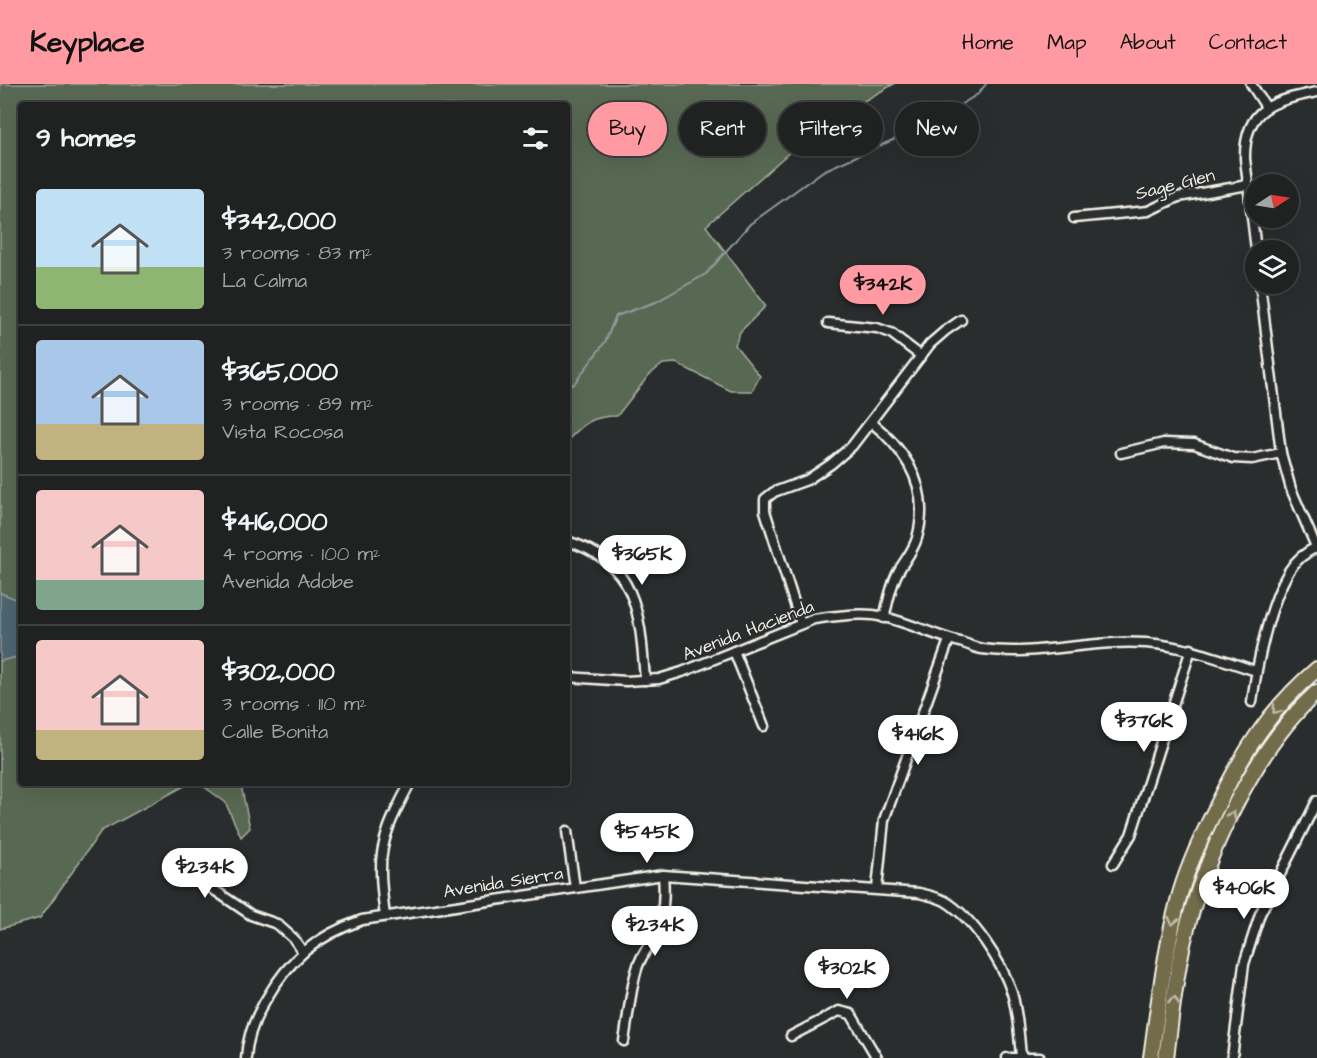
<!DOCTYPE html>
<meta charset="utf-8">
<style>
body{margin:0;font-family:"Architects Daughter",sans-serif;background:#2d2f2f;color:#f1f3f6;height:100vh;display:flex;flex-direction:column;font-size:22px;white-space:nowrap}
*{box-sizing:border-box;margin:0}
p{font-size:20px;color:#a2a4a5}
.icon{flex:none;width:33px;height:33px;fill:none;stroke:currentColor;stroke-width:2;stroke-linecap:round;stroke-linejoin:round}
.map{position:relative;flex:1;overflow:hidden}
.sheet{position:absolute;left:18px;top:18px;width:552px;height:684px;display:flex;flex-direction:column;background:#202222;border-radius:6px;box-shadow:0 6px 24px #0002,0 0 0 2px #3d3f40}
.sheet>*{flex:none}
.banner{position:absolute;left:588px;top:18px;width:570px;height:54px;display:flex;gap:12px}
.needle{width:39px;rotate:78deg}
.fabs{position:absolute;left:1245px;top:90px;display:grid;gap:12px}
.fabs a{display:grid;place-items:center;width:54px;height:54px;border-radius:50%;background:#202222;box-shadow:0 6px 24px #0002,0 0 0 2px #3d3f40;font-size:30px}
.price{position:absolute;translate:-50% -51px;padding:0 14px;border-radius:21px;background:#fff;color:#222;font-size:20px;line-height:39px;filter:drop-shadow(0 2px 3px #0008)}
.price::after{content:'';position:absolute;left:50%;top:36px;width:18px;height:14px;margin-left:-9px;background:inherit;clip-path:polygon(0 0,100% 0,50% 100%)}
.price.current{background:#ff9aa2;color:#111}
ul{padding:0;list-style:none}
li{display:flex;align-items:center;gap:18px;height:150px;padding:0 18px}
li+li{border-top:2px solid #3d3f40}
li span{display:grid;place-items:center;flex:none;width:168px;height:120px;border-radius:6px;color:#555}
li>.icon{margin-inline-start:auto}
span .icon{width:72px;height:72px;fill:#fffc;stroke-width:1}
li b{font-size:26px}
h2{display:flex;justify-content:space-between;align-items:center;height:72px;padding:0 18px;font-size:26px}
.chip{padding:0 21px;border-radius:27px;background:#202222;box-shadow:0 6px 24px #0002,0 0 0 2px #3d3f40;font-size:21px;line-height:54px}
.chip.current{background:#ff9aa2;color:#111}
header{display:flex;align-items:center;gap:36px;box-sizing:border-box;height:84px;padding:0 30px;background:#ff9aa2;color:#111}
header strong{font-size:28px}
nav{display:flex;gap:33px;margin-inline-start:auto;font-size:21px}
.map>svg:first-child{display:block}
</style>
<header>
<strong>Keyplace</strong>
<nav><a>Home</a><a>Map</a><a>About</a><a>Contact</a></nav>
</header>
<div class="map">
<svg width="1317" height="974" viewBox="0 0 1317 974">
<rect width="100%" height="100%" fill="#2a2d2e"/>
<filter id="ink" filterUnits="userSpaceOnUse"><feTurbulence type="fractalNoise" baseFrequency=".0167" numOctaves="2"/><feDisplacementMap in="SourceGraphic" scale="12" xChannelSelector="R" yChannelSelector="G"/><feConvolveMatrix kernelMatrix="1 2 1 2 8 2 1 2 1" color-interpolation-filters="sRGB"/></filter>
<g filter="url(#ink)">
<!-- green -->
<g fill="#596952" stroke="#a6ad9d" stroke-width="1.5">
<path d="M0 0H894L818 43 706 142 766 222 740 248 735 261 760 292 752 307H731L676 279 663 280 649 291 617 332C592 332 584 339 567 357V21H21V517L0 509Z"/>
<polygon points="21,572 21,699 190,699 101,747 40,834 0,845 0,577"/>
<polygon points="199,699 245,699 242,706 250,744 241,753 225,718"/>
</g>
<!-- water -->
<polygon fill="#4e6572" stroke="#909da1" stroke-width="1.5" points="0,509 21,517 21,572 0,577"/>
<g fill="none" stroke-linecap="round" stroke-linejoin="round">
<!-- stream -->
<g stroke="#909da1" stroke-width="2">
<polyline points="1286,0 1302,0"/>
<polyline points="567,302 574,300 605,258 616,232 656,218 706,190 750,140 823,87 931,39 978,10 986,0"/>
</g>
<defs>
<g id="street">
<polyline points="1251,0 1266,23"/>
<polyline points="1074,134 1148,127 1178,113 1248,101"/>
<path d="M1256 166 1245 75C1244 23 1274 17 1317 8"/>
<polyline points="1260,200 1281,369 1291,405 1317,465"/>
<polyline points="828,239 877,244 891,249 921,272"/>
<path d="M871 338C907 367 931 405 917 454 913 468 903 478 897 490 890 504 888 519 884 534"/>
<polyline points="1121,369 1164,359 1194,360 1233,374 1252,375 1281,369"/>
<path d="M567 457C639 479 640 532 645 596"/>
<polyline points="801,540 765,427 765,415 774,408 807,396 831,380 852,362 930,260 945,247 961,236"/>
<polyline points="734,567 764,642"/>
<path d="M567 593 626 597 659 595 682 588 814 535C833 532 855 529 873 531 903 535 931 551 960 558 968 560 975 564 982 565 1037 573 1091 555 1146 559 1185 562 1220 575 1256 587"/>
<path d="M1252 618C1257 579 1269 521 1289 487 1295 477 1306 468 1317 463"/>
<polyline points="567,747 575,804"/>
<polyline points="173,778 251,831 277,840 294,855 303,868"/>
<polyline points="1113,780 1131,751 1191,565"/>
<polyline points="877,805 884,736 949,556"/>
<path d="M385 832C383 817 381 801 381 786 380 754 396 726 410 699"/>
<polyline points="791,952 839,927 851,930 877,974"/>
<path d="M624 957C628 934 630 910 636 888 639 875 646 866 653 855 664 835 665 813 663 791"/>
<path d="M246 974C247 954 255 934 265 917 289 875 316 852 362 836L663 791 919 809C928 811 937 813 945 817 973 834 1002 878 1012 909 1018 930 1019 951 1021 973"/>
<polyline points="1007,974 1040,974"/>
<polyline points="1232,974 1244,880 1260,830 1317,717"/>
</g>
<g id="primary">
<path d="M1151 974C1158 921 1165 868 1178 817 1186 786 1200 756 1214 728 1243 669 1267 628 1317 585"/>
<path d="M1166 974C1171 935 1175 894 1184 856 1204 774 1254 664 1317 608"/>
</g>
</defs>
<!-- street casing -->
<use href="#street" stroke="#f4f1e8" stroke-width="13"/>
<!-- primary casing -->
<use href="#primary" stroke="#f4f1e8" stroke-width="18"/>
<!-- street -->
<use href="#street" stroke="#2a2d2e" stroke-width="8"/>
<!-- primary -->
<use href="#primary" stroke="#726c4b" stroke-width="14"/>
</g>
<!-- one-way arrows -->
<defs><path id="oneway-chevron" d="M-2-3.5L2.5 0L-2 3.5" fill="none" stroke-width="1.6" stroke-linecap="round" stroke-linejoin="round" transform="scale(1.5)"/></defs>
<g stroke="#c0bca9">
<use href="#oneway-chevron" transform="translate(1276 626) rotate(131)"/>
<use href="#oneway-chevron" transform="translate(1232 731) rotate(-64)"/>
<use href="#oneway-chevron" transform="translate(1173 837) rotate(103)"/>
<use href="#oneway-chevron" transform="translate(1174 916) rotate(-82)"/>
</g>
</g>
<g text-anchor="middle" stroke-width="4.5" stroke-linejoin="round" paint-order="stroke">
<!-- street labels -->
<g font-size="18" fill="#f4f1e8" stroke="#2a2d2e">
<text transform="translate(1175 100) rotate(-14)" y="6">Sage Glen</text>
<text transform="translate(748 546) rotate(-21)" y="6">Avenida Hacienda</text>
<text transform="translate(503 798) rotate(-9)" y="6">Avenida Sierra</text>
</g>
</g>
</svg>
<div class="fabs">
<a><svg class="needle" viewBox="-14 -14 28 28"><path d="M0-13l5 13h-10z" fill="#e53935"/><path d="M0 13l5-13h-10z" fill="#a2a4a5"/></svg></a>
<a><svg class="icon" aria-label="layers" viewBox="0 0 24 24"><path d="M12 4l9 5-9 5-9-5zM3 14l9 5 9-5"/></svg></a>
</div>
<b class="price current" style="left:883px;top:232px">$342K</b>
<b class="price" style="left:642px;top:502px">$365K</b>
<b class="price" style="left:1144px;top:669px">$376K</b>
<b class="price" style="left:918px;top:682px">$416K</b>
<b class="price" style="left:647px;top:780px">$545K</b>
<b class="price" style="left:205px;top:815px">$234K</b>
<b class="price" style="left:1244px;top:836px">$406K</b>
<b class="price" style="left:655px;top:873px">$234K</b>
<b class="price" style="left:847px;top:916px">$302K</b>
<div class="banner">
<a class="chip current">Buy</a>
<a class="chip">Rent</a>
<a class="chip">Filters</a>
<a class="chip">New</a>
</div>
<section class="sheet">
<h2>9 homes<svg class="icon" aria-label="filters" viewBox="0 0 24 24"><path d="M4 7h16M4 17h16"/><circle cx="9" cy="7" r="2"/><circle cx="15" cy="17" r="2"/></svg></h2>
<ul>
<li><span style="background:linear-gradient(#bfe0f5 65%,#8fb573 0)"><svg class="icon" aria-label="home" viewBox="0 0 24 24"><path d="M3 11l9-7 9 7M6 9v11h12V9"/></svg></span><div><b>$342,000</b><p>3 rooms · 83 m²</p><p>La Calma</p></div></li>
<li><span style="background:linear-gradient(#a9c7e8 70%,#c2b280 0)"><svg class="icon" aria-label="home" viewBox="0 0 24 24"><path d="M3 11l9-7 9 7M6 9v11h12V9"/></svg></span><div><b>$365,000</b><p>3 rooms · 89 m²</p><p>Vista Rocosa</p></div></li>
<li><span style="background:linear-gradient(#f6c9c9 75%,#7fa58c 0)"><svg class="icon" aria-label="home" viewBox="0 0 24 24"><path d="M3 11l9-7 9 7M6 9v11h12V9"/></svg></span><div><b>$416,000</b><p>4 rooms · 100 m²</p><p>Avenida Adobe</p></div></li>
<li><span style="background:linear-gradient(#f6c9c9 75%,#c2b280 0)"><svg class="icon" aria-label="home" viewBox="0 0 24 24"><path d="M3 11l9-7 9 7M6 9v11h12V9"/></svg></span><div><b>$302,000</b><p>3 rooms · 110 m²</p><p>Calle Bonita</p></div></li>
</ul>
</section>
</div>
